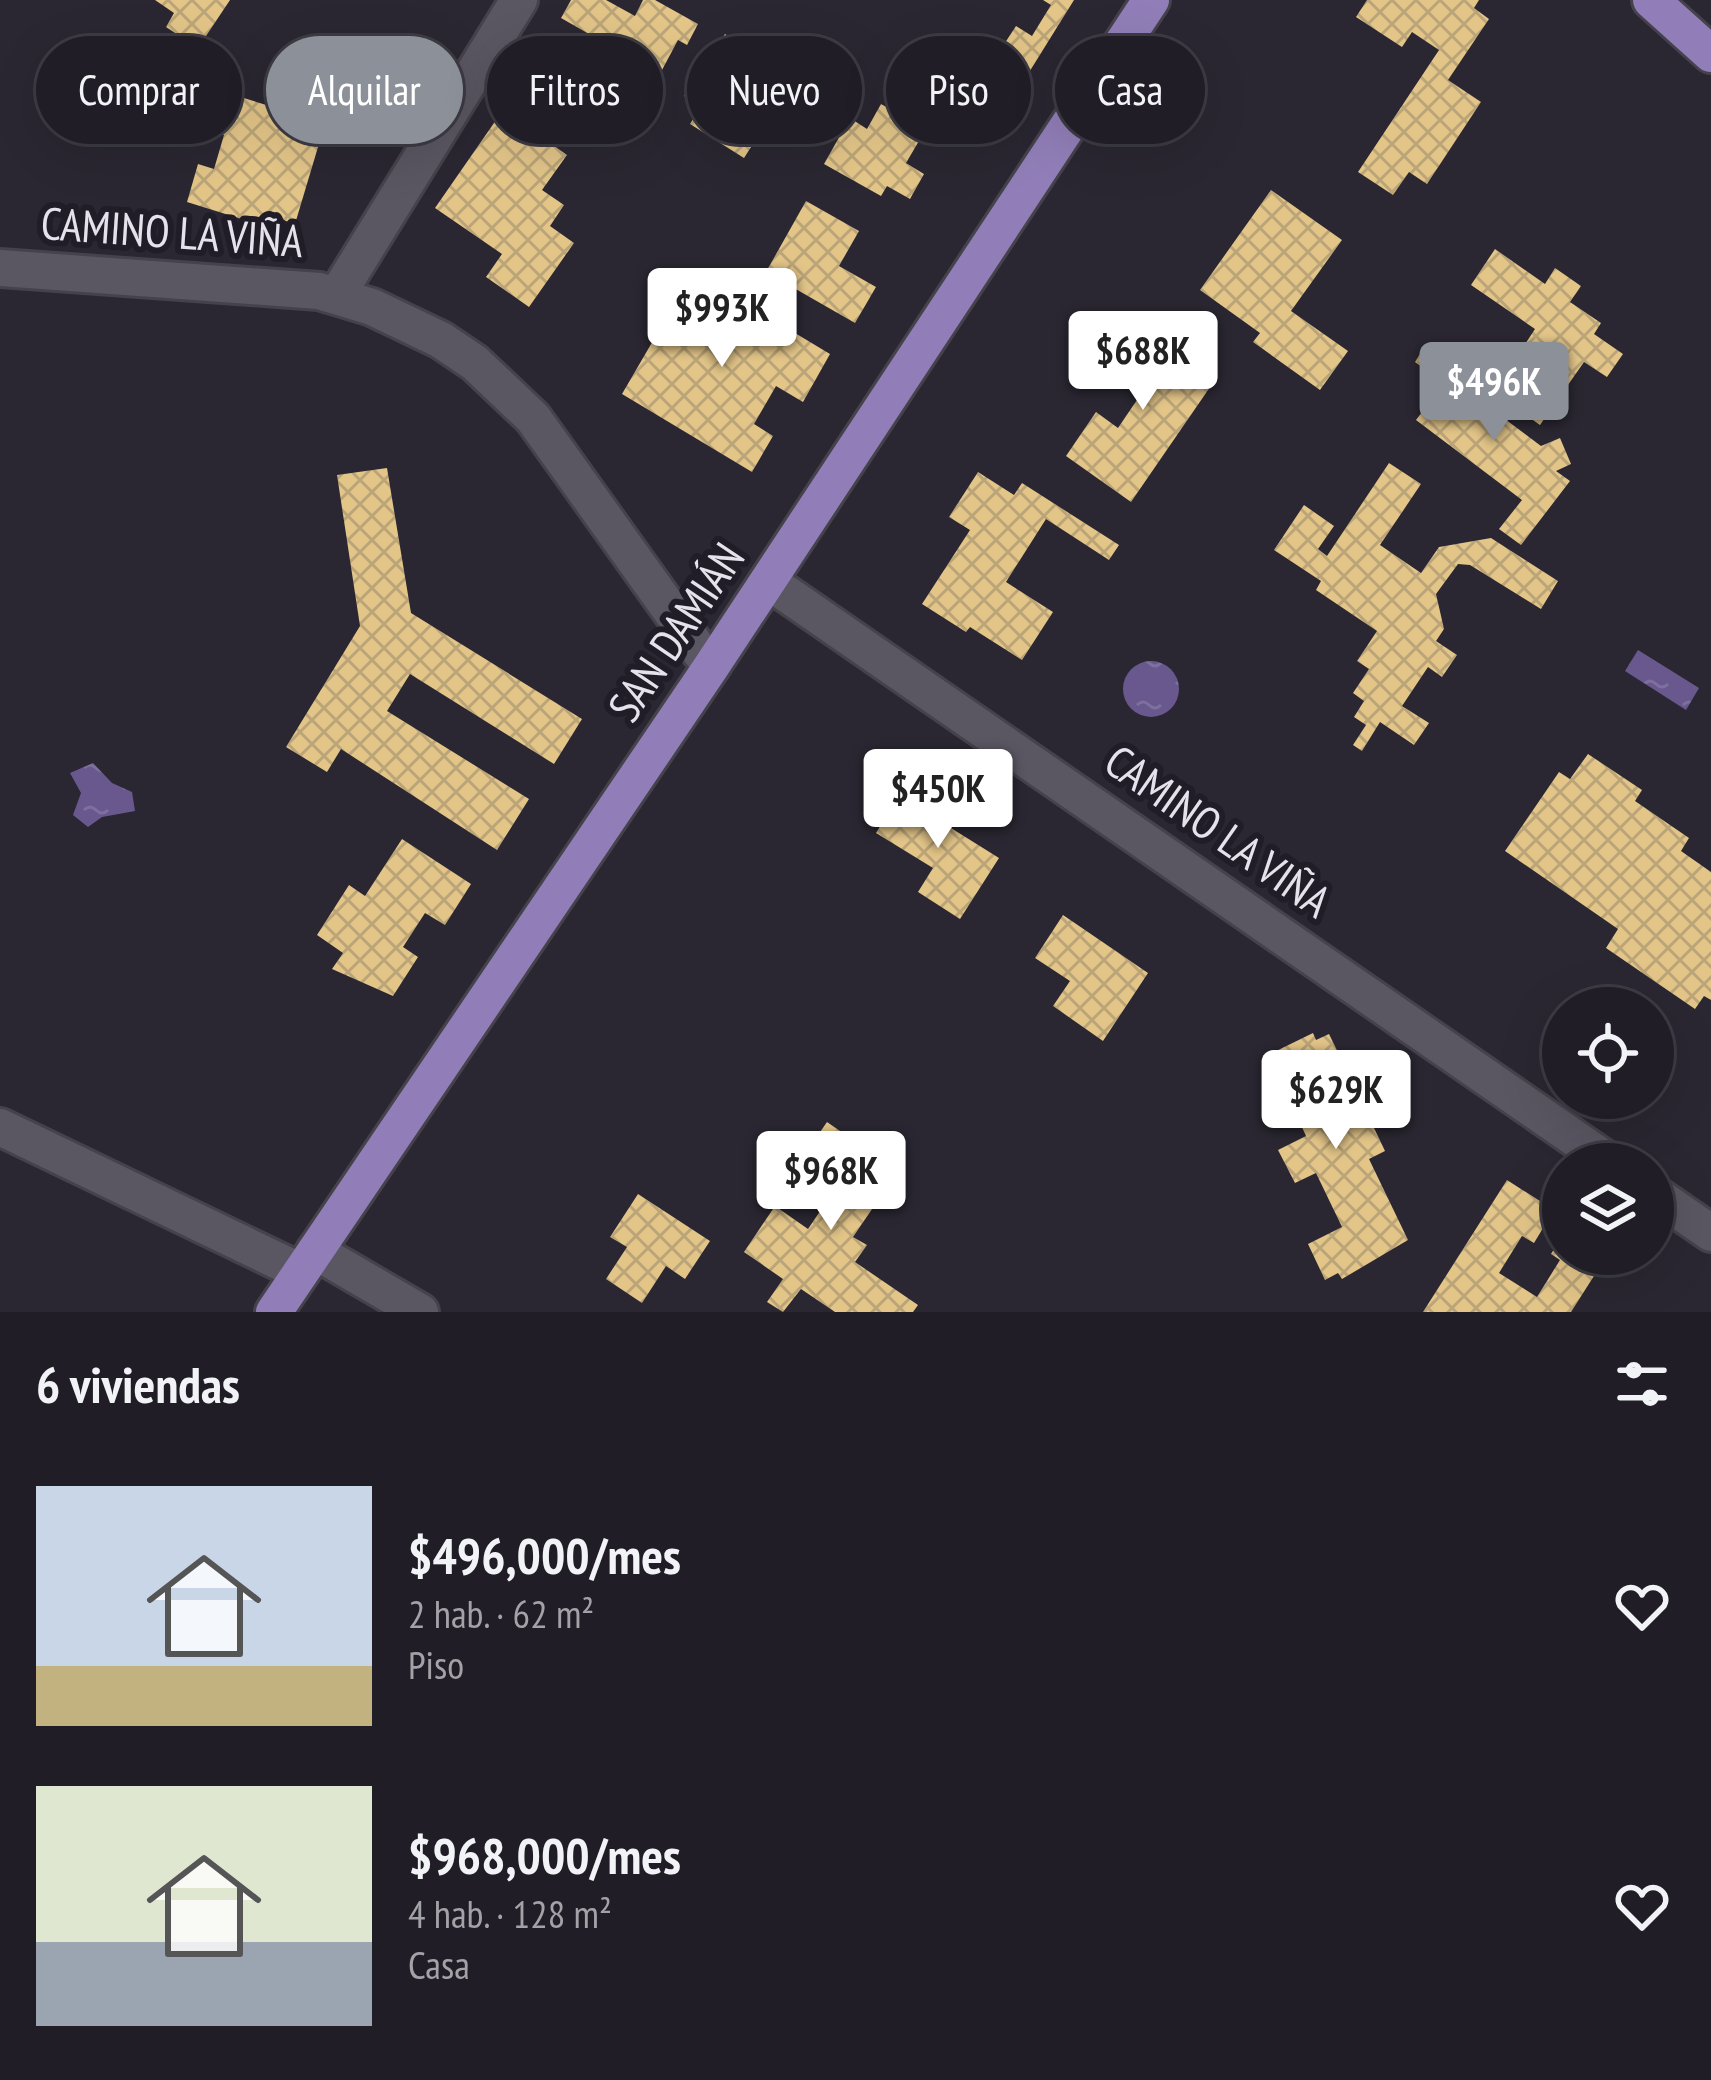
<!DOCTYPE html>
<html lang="es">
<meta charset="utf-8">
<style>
body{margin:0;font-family:"PT Sans Narrow",sans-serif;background:#28262e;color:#f1f3f6;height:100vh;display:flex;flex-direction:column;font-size:45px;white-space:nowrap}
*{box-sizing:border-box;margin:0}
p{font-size:39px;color:#a2a2a7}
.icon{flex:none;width:66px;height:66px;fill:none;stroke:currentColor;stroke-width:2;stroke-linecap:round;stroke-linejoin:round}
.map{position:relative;height:1312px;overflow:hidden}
.details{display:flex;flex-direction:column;background:#201d26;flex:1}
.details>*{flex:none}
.hud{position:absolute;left:36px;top:36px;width:1641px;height:108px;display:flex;gap:24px}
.fabs{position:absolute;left:1542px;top:987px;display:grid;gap:24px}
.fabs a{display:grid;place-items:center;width:132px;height:132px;border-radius:50%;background:#201d26;box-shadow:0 12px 48px #0002,0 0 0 3px #3d3b43;font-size:60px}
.price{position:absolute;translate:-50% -102px;padding:0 27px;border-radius:12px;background:#fff;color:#222;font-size:39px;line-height:78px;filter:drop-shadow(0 3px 6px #0008)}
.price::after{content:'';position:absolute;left:50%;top:72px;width:36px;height:27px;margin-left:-18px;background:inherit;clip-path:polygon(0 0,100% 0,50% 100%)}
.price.current{background:#8c9099;color:#fff}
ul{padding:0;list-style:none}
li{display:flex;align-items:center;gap:36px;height:300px;padding:0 36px}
li span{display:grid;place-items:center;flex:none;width:336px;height:240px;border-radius:0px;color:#555}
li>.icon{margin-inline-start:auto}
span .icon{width:144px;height:144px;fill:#fffc;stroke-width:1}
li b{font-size:51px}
h2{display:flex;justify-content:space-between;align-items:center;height:144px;padding:0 36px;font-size:51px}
.pill{padding:0 42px;border-radius:54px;background:#201d26;box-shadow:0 12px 48px #0002,0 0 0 3px #3d3b43;font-size:42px;line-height:108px}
.pill.current{background:#8c9099;color:#fff}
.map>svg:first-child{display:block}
</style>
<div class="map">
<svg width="1711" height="1312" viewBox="0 0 1711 1312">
<defs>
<pattern id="water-ripples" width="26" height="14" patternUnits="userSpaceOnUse" patternTransform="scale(3)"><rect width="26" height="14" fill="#69588e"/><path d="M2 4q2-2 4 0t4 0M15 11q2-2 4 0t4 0" fill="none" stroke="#7e709e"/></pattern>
<pattern id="building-cross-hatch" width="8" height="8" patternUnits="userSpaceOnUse" patternTransform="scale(3)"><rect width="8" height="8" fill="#e3c588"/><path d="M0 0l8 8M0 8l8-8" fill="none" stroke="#bba578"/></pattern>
</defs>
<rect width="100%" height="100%" fill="#2a2732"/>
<!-- water -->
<g fill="url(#water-ripples)">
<polygon points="1638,650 1699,688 1686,710 1625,671"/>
<circle cx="1151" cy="689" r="28"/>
<polygon points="93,763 112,783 132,792 135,811 102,817 88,827 73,815 81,793 70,773"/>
</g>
<!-- building -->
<g fill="url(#building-cross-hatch)">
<polygon points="155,0 230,0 198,48 166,27 174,13"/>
<polygon points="571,0 606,0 635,16 643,0 655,0 698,24 687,45 678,40 654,85 597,54 603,42 561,18"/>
<polygon points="1043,0 1074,0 1010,103 957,69 975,40 997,55 1016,26 1032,36 1051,5"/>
<polygon points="1367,0 1479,0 1474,8 1489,19 1448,80 1481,102 1427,184 1409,172 1393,195 1358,172 1439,50 1412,32 1402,47 1356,17"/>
<polygon points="725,34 759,56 751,70 786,93 744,158 690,124 701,107 684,96"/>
<polygon points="218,90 315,120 311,134 321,137 295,224 280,219 277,230 187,202 198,164 214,169 224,135 206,129"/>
<polygon points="881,104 926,129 906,163 924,174 910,199 887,186 881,196 824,164 850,118 867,129"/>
<polygon points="503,110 567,155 542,190 564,205 550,226 574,243 529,307 486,277 502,254 435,208"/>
<polygon points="1271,190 1342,240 1291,311 1348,351 1320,390 1253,342 1260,333 1200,290"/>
<polygon points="806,201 859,231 839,266 876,287 855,323 766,272"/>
<polygon points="1495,249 1545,284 1555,268 1581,286 1570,302 1601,323 1594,334 1623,354 1607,377 1584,362 1540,425 1516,408 1538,378 1514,361 1535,329 1471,285"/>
<polygon points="693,272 830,354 803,402 776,386 754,424 773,436 752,472 622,394"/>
<polygon points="1138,322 1217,377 1131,502 1066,456 1096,412 1118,428 1145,388 1109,364"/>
<polygon points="1426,344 1493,392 1485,404 1541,446 1560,438 1571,464 1556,471 1570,481 1521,545 1499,529 1522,500 1416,420 1444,383 1415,362"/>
<polygon points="1389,463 1421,484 1380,545 1421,573 1439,547 1491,538 1558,581 1541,609 1470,565 1458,564 1436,594 1444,629 1436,641 1457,655 1442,677 1428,667 1402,706 1429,723 1414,745 1380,722 1362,751 1353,745 1366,725 1354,717 1364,701 1353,693 1369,669 1357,661 1377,631 1316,590 1321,581 1274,550 1304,505 1334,526 1318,549 1327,556"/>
<polygon points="387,468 411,613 582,719 554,764 410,674 387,711 529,799 497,850 341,749 327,772 286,747 360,626 337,475"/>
<polygon points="978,472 1014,495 1022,483 1119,545 1109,560 1046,519 1006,582 1053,612 1022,660 970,627 966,632 922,604 970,530 949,517"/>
<polygon points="1588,754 1642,790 1635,801 1689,838 1681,851 1711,872 1711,1000 1704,996 1695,1009 1606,948 1618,929 1505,851 1559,772 1570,779"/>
<polygon points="906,784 950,811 943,823 999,858 960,919 918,892 933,868 876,833"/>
<polygon points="402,839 471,884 445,925 425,913 403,947 418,957 393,996 332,969 343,953 317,935 349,885 365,896"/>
<polygon points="1063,915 1148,973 1103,1041 1053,1006 1070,981 1035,958"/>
<polygon points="1313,1033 1316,1040 1329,1034 1351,1079 1367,1071 1381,1101 1365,1109 1385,1151 1369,1159 1408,1240 1342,1279 1338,1273 1325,1280 1308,1244 1342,1227 1316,1173 1295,1183 1278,1150 1306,1136 1291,1103 1273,1111 1263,1090 1281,1082 1268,1055"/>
<polygon points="827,1122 898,1171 853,1237 867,1245 855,1262 918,1305 913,1312 835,1312 801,1289 783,1312 767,1302 783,1279 744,1252 775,1206 808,1229 833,1192 796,1167"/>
<polygon points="1507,1180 1554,1210 1534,1243 1522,1236 1499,1273 1537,1297 1560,1260 1551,1254 1563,1235 1563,1254 1608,1254 1571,1312 1423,1312"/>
<polygon points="638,1194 710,1241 685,1279 666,1266 642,1303 606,1279 627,1247 610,1237"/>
</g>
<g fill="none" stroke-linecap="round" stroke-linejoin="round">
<defs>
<g id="minor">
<polyline points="0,268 319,291 372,307 441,340 475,363 533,418 711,667"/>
<polyline points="337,295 519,0"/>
<polyline points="768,581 1612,1164"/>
<polyline points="0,1127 301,1272"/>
<polyline points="1653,1193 1711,1233"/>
<polyline points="315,1251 420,1312"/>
</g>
<g id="major">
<polyline points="1651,0 1711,54"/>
<polyline points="274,1312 711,667 1151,0"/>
</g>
</defs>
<!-- minor casing -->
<use href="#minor" stroke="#45424b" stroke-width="42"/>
<!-- major casing -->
<use href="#major" stroke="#45424b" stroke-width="42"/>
<!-- minor -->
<use href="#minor" stroke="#5a5763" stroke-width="36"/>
<!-- major -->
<use href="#major" stroke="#917eb8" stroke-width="36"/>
</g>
<g text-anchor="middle" stroke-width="12" stroke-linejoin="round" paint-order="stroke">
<!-- street labels -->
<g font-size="45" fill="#e4e2ea" stroke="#201d28">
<text transform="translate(172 232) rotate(4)" y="16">CAMINO LA VIÑA</text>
<text transform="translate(676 632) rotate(-56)" y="16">SAN DAMIÁN</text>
<text transform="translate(1218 831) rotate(35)" y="16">CAMINO LA VIÑA</text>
</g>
</g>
</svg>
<div class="fabs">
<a><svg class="icon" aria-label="locate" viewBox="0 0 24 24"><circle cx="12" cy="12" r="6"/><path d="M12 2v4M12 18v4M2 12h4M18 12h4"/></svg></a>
<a><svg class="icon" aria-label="layers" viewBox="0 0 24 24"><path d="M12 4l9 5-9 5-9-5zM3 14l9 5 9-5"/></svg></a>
</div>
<b class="price" style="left:722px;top:370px">$993K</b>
<b class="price" style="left:1143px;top:413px">$688K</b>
<b class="price current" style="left:1494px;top:444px">$496K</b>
<b class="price" style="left:938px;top:851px">$450K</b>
<b class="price" style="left:1336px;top:1152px">$629K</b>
<b class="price" style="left:831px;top:1233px">$968K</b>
<div class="hud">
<a class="pill">Comprar</a>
<a class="pill current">Alquilar</a>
<a class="pill">Filtros</a>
<a class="pill">Nuevo</a>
<a class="pill">Piso</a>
<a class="pill">Casa</a>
</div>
</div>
<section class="details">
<h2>6 viviendas<svg class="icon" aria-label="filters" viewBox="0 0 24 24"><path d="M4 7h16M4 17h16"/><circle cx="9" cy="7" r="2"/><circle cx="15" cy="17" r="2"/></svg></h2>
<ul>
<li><span style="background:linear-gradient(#c9d6e8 75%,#c2b280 0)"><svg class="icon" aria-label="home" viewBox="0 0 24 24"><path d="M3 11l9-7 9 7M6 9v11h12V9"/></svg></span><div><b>$496,000/mes</b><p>2 hab. · 62 m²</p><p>Piso</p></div><svg class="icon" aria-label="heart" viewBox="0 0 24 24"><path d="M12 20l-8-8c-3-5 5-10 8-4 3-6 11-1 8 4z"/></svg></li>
<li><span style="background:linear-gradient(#dfe7d0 65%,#9aa5b1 0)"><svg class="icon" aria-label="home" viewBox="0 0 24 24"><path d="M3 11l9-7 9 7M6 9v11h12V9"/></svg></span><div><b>$968,000/mes</b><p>4 hab. · 128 m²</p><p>Casa</p></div><svg class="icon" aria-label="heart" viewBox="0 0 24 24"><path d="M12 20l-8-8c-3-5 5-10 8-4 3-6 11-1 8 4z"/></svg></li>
</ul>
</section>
